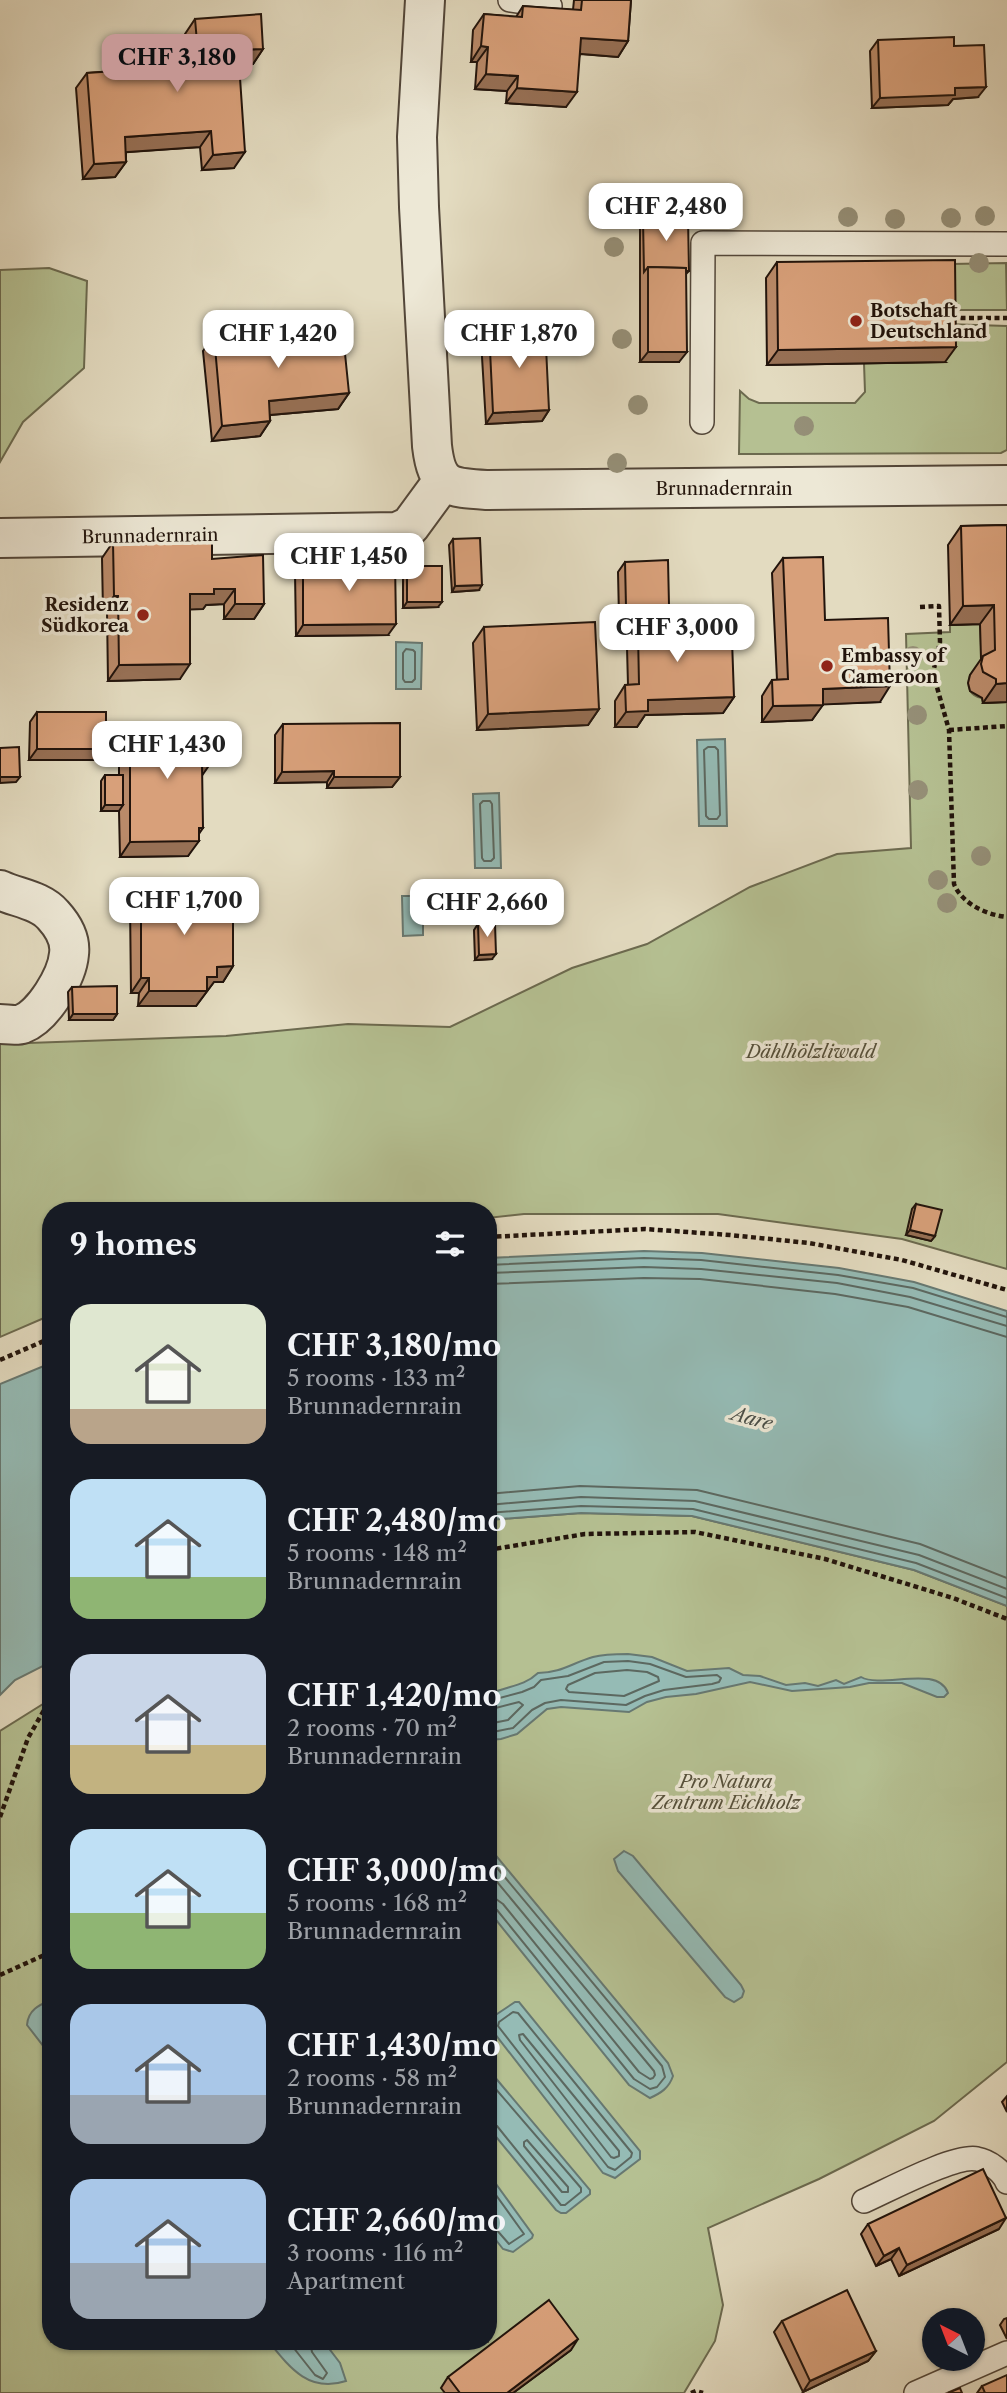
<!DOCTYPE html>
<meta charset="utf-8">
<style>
body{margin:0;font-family:"Libre Caslon Text",serif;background:#20242c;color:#f1f3f6;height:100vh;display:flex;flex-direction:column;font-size:26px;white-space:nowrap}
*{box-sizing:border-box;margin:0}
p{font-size:23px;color:#9ea1a6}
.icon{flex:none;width:38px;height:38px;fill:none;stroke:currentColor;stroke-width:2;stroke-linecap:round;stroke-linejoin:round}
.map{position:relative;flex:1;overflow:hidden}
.drawer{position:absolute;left:42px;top:1202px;width:455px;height:1148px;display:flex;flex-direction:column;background:#171b24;border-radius:28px;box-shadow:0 2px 5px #0004}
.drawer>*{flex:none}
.needle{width:46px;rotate:318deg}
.controls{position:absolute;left:922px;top:2308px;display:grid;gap:14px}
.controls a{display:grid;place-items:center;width:63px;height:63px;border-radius:50%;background:#171b24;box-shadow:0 2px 5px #0004;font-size:35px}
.price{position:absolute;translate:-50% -60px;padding:0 16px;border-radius:14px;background:#fff;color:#222;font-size:23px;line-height:46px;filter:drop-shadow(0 2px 4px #0008)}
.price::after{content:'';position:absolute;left:50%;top:42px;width:21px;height:16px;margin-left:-10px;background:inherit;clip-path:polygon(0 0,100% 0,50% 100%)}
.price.on{background:#c59692;color:#111}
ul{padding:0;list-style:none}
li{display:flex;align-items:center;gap:21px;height:175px;padding:0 28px}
li span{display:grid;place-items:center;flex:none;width:196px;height:140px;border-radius:21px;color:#555}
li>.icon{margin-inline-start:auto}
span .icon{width:84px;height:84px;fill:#fffc;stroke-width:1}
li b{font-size:30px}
h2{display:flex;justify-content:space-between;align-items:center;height:84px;padding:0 28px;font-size:30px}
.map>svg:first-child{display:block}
</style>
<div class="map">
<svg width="1007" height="2393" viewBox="0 0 1007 2393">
<rect width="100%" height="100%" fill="#e3dbc0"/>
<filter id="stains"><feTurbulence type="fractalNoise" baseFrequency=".00286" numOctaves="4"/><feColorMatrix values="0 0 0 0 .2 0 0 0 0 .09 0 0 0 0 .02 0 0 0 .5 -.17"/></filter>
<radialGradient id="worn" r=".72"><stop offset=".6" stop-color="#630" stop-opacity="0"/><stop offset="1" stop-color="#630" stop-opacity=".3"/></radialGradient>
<!-- green -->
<g fill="#b5c092" stroke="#6c6a4f" stroke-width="2">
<polygon points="1006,263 1007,310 951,310 951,264"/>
<polygon points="49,268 87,281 84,368 23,422 0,462 0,270"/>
<polygon points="945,324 1007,326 1007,450 1001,453 739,454 740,391 749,399 759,403 855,403 865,392 864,363"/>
<path d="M980 624 982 669 970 675C966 687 970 696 982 698L983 703 1007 702V1269L902 1239 718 1214H524L488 1218V1211H51V1315L0 1337V1044L226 1036 348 1024 450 1027 572 968 647 944 750 887 837 854 911 848 906 634 950 632V625Z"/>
<polygon points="581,1513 692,1516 914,1570 1007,1606 1007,2062 934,2121 819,2179 708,2228 723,2305 715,2341 684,2393 0,2393 0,1731 51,1699 51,2342 488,2342 488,1520"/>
</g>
<!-- water -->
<g fill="#95bbb5" stroke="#677871" stroke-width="2">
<polygon points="396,642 422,643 421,689 396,689"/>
<polygon points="725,739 727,826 699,826 697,740"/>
<polygon points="499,793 501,868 475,868 473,794"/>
<polygon points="402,896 423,896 423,935 403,936"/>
<polygon points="644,1251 702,1253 839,1268 914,1282 1007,1311 1007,1606 914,1570 692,1516 581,1513 488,1520 488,1258"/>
<polygon points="51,1363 51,1662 15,1680 0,1695 0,1384"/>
<path d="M628 1654 652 1657 687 1671 729 1668 743 1675 760 1676 786 1685 805 1683 818 1686 836 1680 844 1684 861 1677C882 1689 938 1664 948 1693L944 1697H937L902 1683H869L850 1687 792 1691 750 1682 696 1694 666 1697 647 1702 629 1712 561 1707 547 1709 517 1734 501 1739 488 1740V1695C507 1685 522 1688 538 1673 561 1673 572 1663 593 1657 604 1654 616 1654 628 1654Z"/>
<path d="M488 1846 668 2063 673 2076C669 2088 661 2093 650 2098L629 2085 488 1910Z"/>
<polygon points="624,1851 633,1856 741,1985 744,1991 742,1997 734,2002 725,1997 618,1871 614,1859"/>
<path d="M51 2000V2056L27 2025C28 2010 39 2005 51 2000Z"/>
<polygon points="515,2002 519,2002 640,2151 640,2159 615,2178 603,2173 488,2025 488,2020"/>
<polygon points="488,2069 590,2190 590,2194 566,2213 561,2213 556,2210 488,2127"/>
<polygon points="488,2173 533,2235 532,2238 513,2252 503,2249 488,2230"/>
<path d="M269 2342H324L340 2363 346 2381C309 2393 290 2368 269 2342Z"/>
</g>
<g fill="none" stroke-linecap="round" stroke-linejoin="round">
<!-- shore -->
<g stroke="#5c6860" stroke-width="2">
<polygon points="406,649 413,650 415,652 415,679 412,682 405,682 403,679 403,653"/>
<polygon points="708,747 715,747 718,750 720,815 717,819 709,819 706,816 704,750"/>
<polygon points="483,801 490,801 492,804 494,858 491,861 484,861 482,858 480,804"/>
<polyline points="488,1265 644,1258 701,1260 838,1275 913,1288 1007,1317"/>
<polyline points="488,1273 644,1267 701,1269 837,1283 910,1297 1007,1326"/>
<polyline points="488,1284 644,1278 700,1279 835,1294 908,1307 1007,1337"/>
<polyline points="488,1494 580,1486 697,1490 920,1544 1007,1578"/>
<polyline points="488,1505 581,1497 695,1501 919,1555 1007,1589"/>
<polyline points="488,1513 581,1506 693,1509 916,1563 1007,1598"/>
<polygon points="627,1670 647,1672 658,1677 659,1681 624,1696 569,1692 566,1689 568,1685 595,1673"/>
<polyline points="488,1701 522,1692 534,1687 541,1680 568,1676 604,1662 628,1661 650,1664 686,1677 717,1675 721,1678 719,1682 712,1684 664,1690 645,1696 626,1705 561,1700 545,1703 532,1710 513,1728 488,1733"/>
<polyline points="488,1710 519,1702 523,1705 508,1720 488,1724"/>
<polyline points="488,1857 662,2066 665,2077 657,2087 650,2089 634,2079 497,1910 488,1907"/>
<polyline points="488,1871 654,2071 655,2075 653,2078 650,2079 639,2072 503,1904 496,1899 488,1898"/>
<polygon points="513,2012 518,2013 632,2153 631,2157 615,2170 608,2167 498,2026 499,2022"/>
<polygon points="523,2034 619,2151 619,2156 614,2158 611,2157 520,2040 519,2035"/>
<polyline points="488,2080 581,2188 581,2192 565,2205 561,2205 497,2126 488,2123"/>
<polygon points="527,2140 568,2187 568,2192 562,2192 524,2146 524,2142"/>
<polyline points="488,2184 524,2234 509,2244 495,2228 488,2226"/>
<polyline points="289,2342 315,2375 323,2379 327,2373 312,2352 310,2342"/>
</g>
<defs>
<g id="lane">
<polyline points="510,0 550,6"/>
<polyline points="702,422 703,243 1007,244"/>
<path d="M864 2201C887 2191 955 2154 977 2159 989 2161 1003 2172 1007 2182"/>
<polyline points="916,2393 1007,2353"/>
</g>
<g id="street">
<path d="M425 0 417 137 419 207 432 446C437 488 450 488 488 490L1007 485"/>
<polyline points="0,538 397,532 410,526 443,481"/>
<path d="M0 890C17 898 40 900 53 915 63 926 71 939 69 954 67 977 43 1016 22 1024 16 1026 6 1024 0 1024"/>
</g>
</defs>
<!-- lane casing -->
<use href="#lane" stroke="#524639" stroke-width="26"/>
<!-- street casing -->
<use href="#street" stroke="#524639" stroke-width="42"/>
<!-- path -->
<g stroke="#22140c" stroke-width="4.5" stroke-dasharray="5 3.5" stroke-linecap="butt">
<polyline points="952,318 1007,318"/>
<path d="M920 607 939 606 940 642 933 673 949 730 954 884C962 904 987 915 1007 917"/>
<polyline points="949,730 1007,726"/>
<polyline points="488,1237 645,1229 730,1235 809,1243 902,1260 1007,1290"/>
<polyline points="0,1360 51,1338"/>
<polyline points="488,1550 585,1534 695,1532 825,1559 953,1598 1007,1619"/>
<polyline points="0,1817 28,1738 51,1698"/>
<polyline points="0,1975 51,1952"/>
<polyline points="691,2393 696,2391 703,2393"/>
</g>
<!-- lane -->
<use href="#lane" stroke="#ede8d6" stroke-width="23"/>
<!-- street -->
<use href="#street" stroke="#ede8d6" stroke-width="38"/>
</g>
<!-- trees -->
<g fill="#958f77">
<circle cx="985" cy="216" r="10"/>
<circle cx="848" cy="217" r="10"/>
<circle cx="951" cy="218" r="10"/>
<circle cx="895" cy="219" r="10"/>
<circle cx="614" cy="247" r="10"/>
<circle cx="979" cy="263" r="10"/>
<circle cx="622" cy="339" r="10"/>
<circle cx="638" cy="405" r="10"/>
<circle cx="804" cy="426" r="10"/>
<circle cx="617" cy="463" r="10"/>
<circle cx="913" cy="656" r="10"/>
<circle cx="917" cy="715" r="10"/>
<circle cx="918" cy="790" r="10"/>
<circle cx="981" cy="856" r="10"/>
<circle cx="938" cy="880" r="10"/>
<circle cx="947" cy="903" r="10"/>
</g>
<!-- wall -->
<g fill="#ba8a69" stroke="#22140c" stroke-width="2">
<polygon points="574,0 631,0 628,41 618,57 580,54 566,107 506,103 507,91 475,89 477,62 471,62 473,30 484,14 516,17 523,6 573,10"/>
<polygon points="195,19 263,49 253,64 239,65 234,168 202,170 200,147 126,152 126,162 115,177 83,179 76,88 87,73 187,66 185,34"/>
<polygon points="878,40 954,46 978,97 953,99 948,105 872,108 870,51"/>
<polygon points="643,219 689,271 686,274 679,362 640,362 640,224"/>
<polygon points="777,262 945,362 767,365 766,278"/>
<polygon points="489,329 549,410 542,421 486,424 481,340"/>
<polygon points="214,336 349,393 338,409 270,415 270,421 260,436 212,441 203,351"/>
<polygon points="1007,525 1007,702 983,703 982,698 970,691 968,683 970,675 981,659 980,624 950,625 948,545 961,526"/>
<polygon points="453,539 479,590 452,592 449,545"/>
<polygon points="113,542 212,559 264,604 254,619 224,619 224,604 206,605 203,609 190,609 180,679 108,681 107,611 103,611 102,558"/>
<polygon points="783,558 880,702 823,704 812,720 762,722 762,696 772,680 777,680 772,573"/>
<polygon points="303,561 388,635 296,636 295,572"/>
<polygon points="625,562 669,605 667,608 674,641 734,697 723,713 645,715 637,727 615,727 615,701 625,685 628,685 627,648 623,648 622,624 627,617 619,617 618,572"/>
<polygon points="407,566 438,607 403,608 403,572"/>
<polygon points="484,627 599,709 588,725 477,730 473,643"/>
<polygon points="37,712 98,760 29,760 30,722"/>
<polygon points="130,722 198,731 202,775 199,835 188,856 120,857 119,811 101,811 101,781 105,775 119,775 119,738"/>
<polygon points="283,724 400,777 392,787 327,788 327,782 275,783 275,735"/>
<polygon points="141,887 217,900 233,966 223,982 214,982 196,1006 138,1006 139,993 131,993 130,903"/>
<polygon points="478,924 492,959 475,960 474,930"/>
<polygon points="72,987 117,1014 113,1020 69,1020 68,992"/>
<polygon points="916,1204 935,1236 931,1241 906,1235 912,1209"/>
<polygon points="1007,2096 1007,2112 1002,2102"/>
<polygon points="868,2224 999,2229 899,2276 891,2259 876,2266 861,2234"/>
<polygon points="1007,2318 1007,2339 1000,2325 1004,2319"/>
<polygon points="782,2321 876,2351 868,2361 803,2392 774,2332"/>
<polygon points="571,2350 513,2393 445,2393 441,2388 448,2377"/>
<polygon points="982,2386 1007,2393 977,2393"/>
</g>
<!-- shaded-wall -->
<g fill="#977055" stroke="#22140c" stroke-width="2">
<polygon points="581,38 628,41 618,57 570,53"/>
<polygon points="481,46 488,47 477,62 471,62"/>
<polygon points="263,49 253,64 223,66 234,50"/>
<polygon points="486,74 518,76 507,91 475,89"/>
<polygon points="986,87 978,97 953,99 948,105 872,108 880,98 955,88"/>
<polygon points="517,88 577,92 566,107 506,103"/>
<polygon points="211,131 200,147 114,153 125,137"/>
<polygon points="245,152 234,168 202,170 213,155"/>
<polygon points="126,162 115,177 83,179 94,164"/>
<polygon points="956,347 945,362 767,365 778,350"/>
<polygon points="648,352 687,352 679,362 640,362"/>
<polygon points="349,393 338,409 258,416 269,401"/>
<polygon points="549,410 542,421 486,424 493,413"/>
<polygon points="270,421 260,436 212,441 222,426"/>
<polygon points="482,585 479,590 452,592 455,586"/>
<polygon points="214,589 235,589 224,604 206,605 203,609 179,610 190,594"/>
<polygon points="114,596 118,596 107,611 103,611"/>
<polygon points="407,602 442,602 438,607 403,608"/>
<polygon points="235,604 264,604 254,619 224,619"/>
<polygon points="669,605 662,616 633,609 627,617 619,617 626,606"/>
<polygon points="994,605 980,624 950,625 963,606"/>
<polygon points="396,624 388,635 296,636 303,625"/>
<polygon points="634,633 638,633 627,648 623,648"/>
<polygon points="190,664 180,679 108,681 119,665"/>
<polygon points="1007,683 1007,702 983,703 996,684"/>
<polygon points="890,686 880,702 812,705 823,689"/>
<polygon points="734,697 723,713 645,715 637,727 615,727 626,712 648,700"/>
<polygon points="823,705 812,720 762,722 773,706"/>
<polygon points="599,709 588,725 477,730 488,714"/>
<polygon points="37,749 106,749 98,760 29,760"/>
<polygon points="202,764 210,764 199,780"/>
<polygon points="334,771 327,782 275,783 282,772"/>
<polygon points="0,777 20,777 16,782 0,783"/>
<polygon points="334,777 400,777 392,787 327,788"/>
<polygon points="105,805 123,805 119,811 101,811"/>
<polygon points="199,828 203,828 194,841 199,841 188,856 120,857 130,842"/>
<polygon points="496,954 492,959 475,960 479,955"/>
<polygon points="233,966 223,982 214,982 196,1006 138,1006 149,991 217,967"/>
<polygon points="141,978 149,978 139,993 131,993"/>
<polygon points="73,1014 117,1014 113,1020 69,1020"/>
<polygon points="910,1230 935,1236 931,1241 906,1235"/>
<polygon points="1006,2218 999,2229 899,2276 907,2265"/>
<polygon points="899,2248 891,2259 876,2266 884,2256"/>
<polygon points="578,2339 571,2350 513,2393 507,2393"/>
<polygon points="876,2351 868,2361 803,2392 810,2381"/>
</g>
<!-- building -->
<g fill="#d8a07a" stroke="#22140c" stroke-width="2">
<polygon points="582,0 631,0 628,41 581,38 577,92 517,88 518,76 486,74 488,47 481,46 484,14 522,17 523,6 581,10"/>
<polygon points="261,14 263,49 234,50 235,63 239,63 245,152 213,155 211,131 125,137 126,162 94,164 87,73 199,65 195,19"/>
<polygon points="954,37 954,46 984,45 986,87 955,88 955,95 880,98 878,40"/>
<polygon points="688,218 689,271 686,271 686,268 648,267 644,272 643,219"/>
<polygon points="955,260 956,347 778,350 777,262"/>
<polygon points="648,267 686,268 687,352 648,352"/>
<polygon points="342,324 349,393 269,401 270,421 222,426 214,336"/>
<polygon points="545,326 549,410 493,413 489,329"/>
<polygon points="1007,525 1007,683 996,684 996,679 983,672 981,664 983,656 995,650 994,605 963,606 961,526"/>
<polygon points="480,538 482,585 455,586 453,539"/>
<polygon points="212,541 212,559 263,555 264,604 235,604 235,589 214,589 214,594 190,594 190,664 119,665 118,596 114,596 113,542"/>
<polygon points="823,557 825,620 888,618 890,686 823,689 823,705 773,706 772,680 788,679 783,558"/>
<polygon points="668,560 669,605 626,606 625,562"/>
<polygon points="303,561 395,561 396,624 303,625"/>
<rect x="407" y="566" width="35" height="36"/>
<polygon points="673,608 674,641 732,640 734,697 648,700 648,711 626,712 625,685 639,684 638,633 634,633 633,609"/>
<polygon points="595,622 599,709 488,714 484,627"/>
<rect x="37" y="712" width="69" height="37"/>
<polygon points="130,722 198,722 198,731 209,731 210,764 202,764 203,828 199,828 199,841 130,842"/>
<polygon points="400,723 400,777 334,777 334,771 282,772 283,724"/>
<polygon points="19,747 20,777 0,777 0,748"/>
<rect x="105" y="775" width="18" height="30"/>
<polygon points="141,887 216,887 217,900 233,900 233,966 217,967 217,977 207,977 207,991 149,991 149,978 141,978"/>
<polygon points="478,924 495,924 496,954 479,955"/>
<polygon points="117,986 117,1014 73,1014 72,987"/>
<polygon points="916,1204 942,1210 935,1236 910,1230"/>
<polygon points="983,2169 1006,2218 907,2265 899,2248 884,2256 868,2224"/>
<polygon points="847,2290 876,2351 810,2381 782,2321"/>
<polygon points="549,2300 578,2339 507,2393 460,2393 448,2377"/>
<polygon points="1007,2375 1007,2393 985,2393 982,2386"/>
<polygon points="960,2388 962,2393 948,2393"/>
</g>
<!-- markers -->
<g fill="#8f2418" stroke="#ede8d6" stroke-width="2.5">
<circle cx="856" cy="321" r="7"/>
<circle cx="143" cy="615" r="7"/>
<circle cx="827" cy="666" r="7"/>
</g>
<g text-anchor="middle" stroke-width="7" stroke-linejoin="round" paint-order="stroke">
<!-- poi labels -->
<g font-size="18" font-weight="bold" fill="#22140c" stroke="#ede8d6" text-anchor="start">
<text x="870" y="317">Botschaft<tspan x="870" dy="21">Deutschland</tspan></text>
<text x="129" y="611" text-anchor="end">Residenz<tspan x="129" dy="21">Südkorea</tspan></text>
<text x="841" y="662">Embassy of<tspan x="841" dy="21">Cameroon</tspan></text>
</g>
<!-- street labels -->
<g font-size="18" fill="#22140c" stroke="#ede8d6">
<text x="724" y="495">Brunnadernrain</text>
<text transform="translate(150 536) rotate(-1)" y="6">Brunnadernrain</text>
</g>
<!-- park labels -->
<g font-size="18" font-style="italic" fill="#55503b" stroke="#ede8d6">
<text x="811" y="1058">Dählhölzliwald</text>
<text x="726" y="1788">Pro Natura<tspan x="726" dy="21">Zentrum Eichholz</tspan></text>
</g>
<!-- water labels -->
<g font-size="19" font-style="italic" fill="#4a4e47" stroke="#ede8d6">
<text transform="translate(752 1418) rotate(15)" y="7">Aare</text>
</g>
</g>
<rect width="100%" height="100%" filter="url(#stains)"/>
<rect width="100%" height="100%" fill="url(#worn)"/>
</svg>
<div class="controls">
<a><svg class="needle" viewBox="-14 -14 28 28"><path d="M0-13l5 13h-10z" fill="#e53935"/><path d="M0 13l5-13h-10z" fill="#9ea1a6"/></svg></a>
</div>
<b class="price on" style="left:177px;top:94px">CHF 3,180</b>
<b class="price" style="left:666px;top:243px">CHF 2,480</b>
<b class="price" style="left:278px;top:370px">CHF 1,420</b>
<b class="price" style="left:519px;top:370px">CHF 1,870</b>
<b class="price" style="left:349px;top:593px">CHF 1,450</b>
<b class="price" style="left:677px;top:664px">CHF 3,000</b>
<b class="price" style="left:167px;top:781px">CHF 1,430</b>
<b class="price" style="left:184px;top:937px">CHF 1,700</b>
<b class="price" style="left:487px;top:939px">CHF 2,660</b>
<section class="drawer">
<h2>9 homes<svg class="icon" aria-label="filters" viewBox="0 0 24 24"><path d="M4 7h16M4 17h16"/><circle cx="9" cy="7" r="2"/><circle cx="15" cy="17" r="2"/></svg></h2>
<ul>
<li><span style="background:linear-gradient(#dfe7d0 75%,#b9a48a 0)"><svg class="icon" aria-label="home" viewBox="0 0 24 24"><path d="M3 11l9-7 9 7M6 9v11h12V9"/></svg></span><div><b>CHF 3,180/mo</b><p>5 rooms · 133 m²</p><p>Brunnadernrain</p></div></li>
<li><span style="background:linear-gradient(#bfe0f5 70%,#8fb573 0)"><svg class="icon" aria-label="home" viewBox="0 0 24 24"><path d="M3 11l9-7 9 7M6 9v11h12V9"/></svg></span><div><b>CHF 2,480/mo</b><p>5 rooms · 148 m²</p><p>Brunnadernrain</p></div></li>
<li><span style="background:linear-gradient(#c9d6e8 65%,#c2b280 0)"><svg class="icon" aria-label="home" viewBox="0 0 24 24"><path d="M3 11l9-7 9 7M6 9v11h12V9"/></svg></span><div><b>CHF 1,420/mo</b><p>2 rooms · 70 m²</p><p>Brunnadernrain</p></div></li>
<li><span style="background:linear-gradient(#bfe0f5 60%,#8fb573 0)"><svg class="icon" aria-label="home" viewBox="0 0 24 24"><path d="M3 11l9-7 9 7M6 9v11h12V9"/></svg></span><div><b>CHF 3,000/mo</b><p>5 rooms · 168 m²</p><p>Brunnadernrain</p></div></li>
<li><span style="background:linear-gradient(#a9c7e8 65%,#9aa5b1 0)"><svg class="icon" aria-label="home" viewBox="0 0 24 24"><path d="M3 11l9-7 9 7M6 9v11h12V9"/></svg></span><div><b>CHF 1,430/mo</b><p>2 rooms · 58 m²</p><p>Brunnadernrain</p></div></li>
<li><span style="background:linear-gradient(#a9c7e8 60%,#9aa5b1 0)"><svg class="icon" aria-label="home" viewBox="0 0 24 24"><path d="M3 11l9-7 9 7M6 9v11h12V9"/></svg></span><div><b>CHF 2,660/mo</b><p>3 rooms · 116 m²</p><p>Apartment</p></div></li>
</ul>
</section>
</div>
